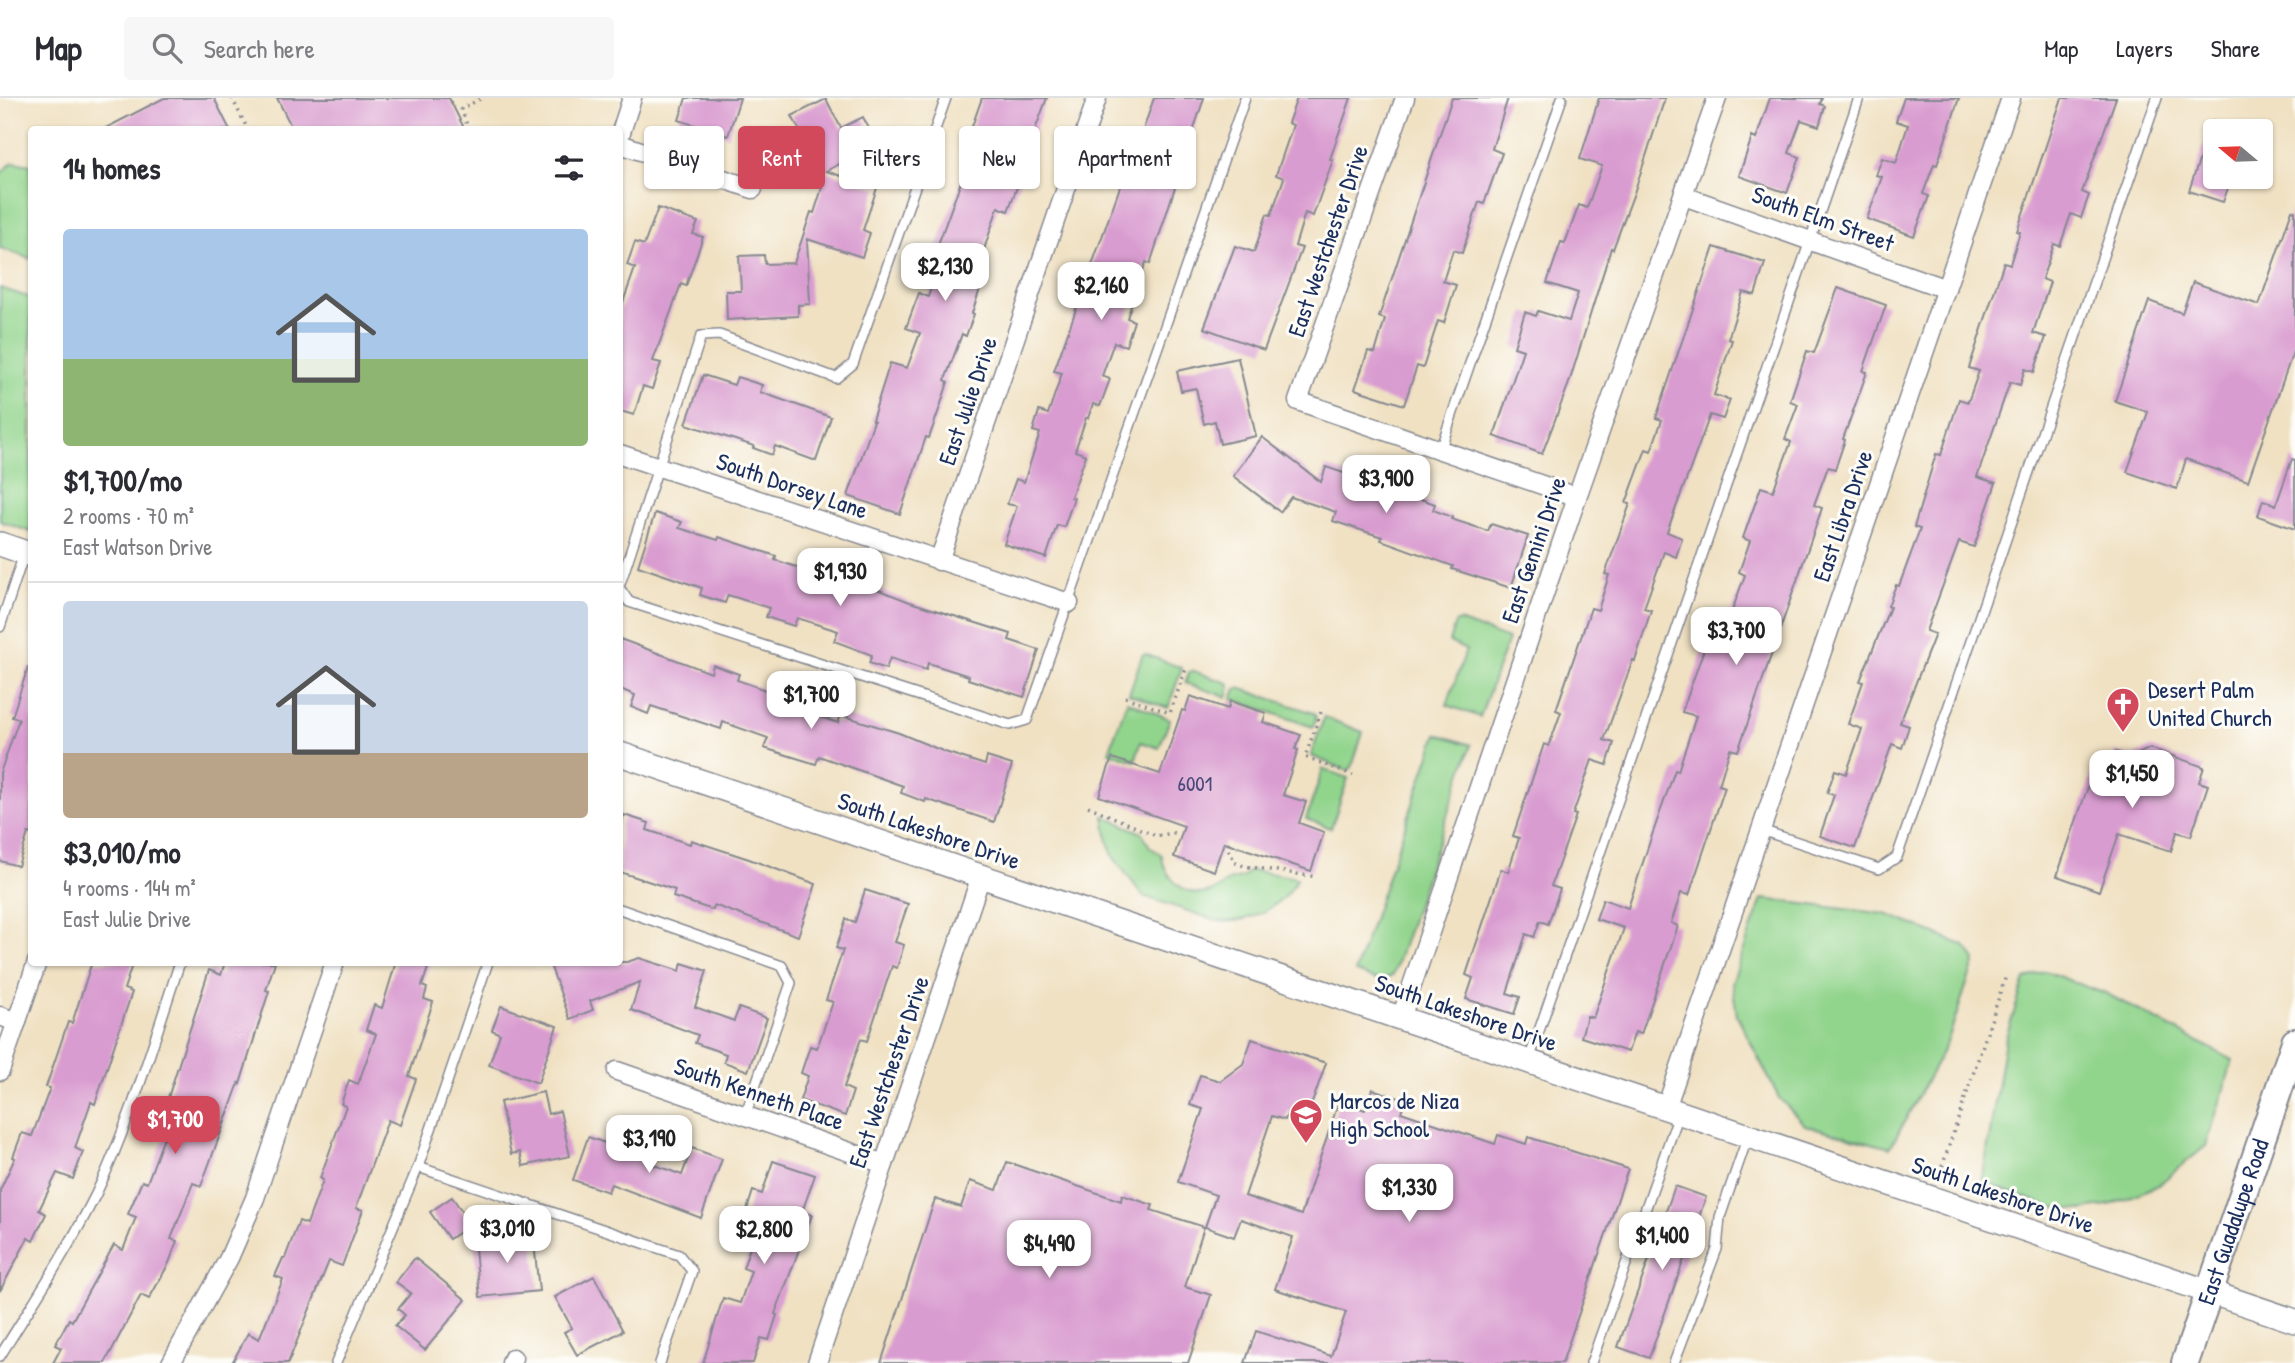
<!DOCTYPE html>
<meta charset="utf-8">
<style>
body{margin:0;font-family:"Patrick Hand",sans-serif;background:#f7f7f7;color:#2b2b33;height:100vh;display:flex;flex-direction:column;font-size:26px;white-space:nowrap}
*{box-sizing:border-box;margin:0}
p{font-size:23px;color:#7c7c81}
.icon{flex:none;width:38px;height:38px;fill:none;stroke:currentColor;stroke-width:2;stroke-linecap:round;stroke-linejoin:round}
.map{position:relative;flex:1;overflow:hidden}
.side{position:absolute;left:28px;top:28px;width:595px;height:840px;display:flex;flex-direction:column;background:#fff;border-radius:7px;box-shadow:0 2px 5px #0004}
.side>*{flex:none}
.banner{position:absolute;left:644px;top:28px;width:665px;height:63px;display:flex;gap:14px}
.needle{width:46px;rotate:289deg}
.fabs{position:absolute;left:2203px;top:21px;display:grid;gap:14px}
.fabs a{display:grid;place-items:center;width:70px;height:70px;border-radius:7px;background:#fff;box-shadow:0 2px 5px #0004;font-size:35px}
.price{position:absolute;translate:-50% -60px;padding:0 16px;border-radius:14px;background:#fff;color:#222;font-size:23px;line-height:46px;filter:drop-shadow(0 2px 4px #0008)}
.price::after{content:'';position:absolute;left:50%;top:42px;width:21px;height:16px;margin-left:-10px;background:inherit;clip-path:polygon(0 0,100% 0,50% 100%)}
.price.selected{background:#d1495b;color:#fff}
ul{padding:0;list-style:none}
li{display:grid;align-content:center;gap:14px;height:371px;padding:0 35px}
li+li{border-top:2px solid #e1e1e2}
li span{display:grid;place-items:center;height:217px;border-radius:7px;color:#555}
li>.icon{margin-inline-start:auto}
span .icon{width:126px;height:126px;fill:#fffc;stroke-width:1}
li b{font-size:30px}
h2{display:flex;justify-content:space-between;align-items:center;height:84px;padding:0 35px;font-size:30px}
.pill{padding:0 24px;border-radius:7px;background:#fff;box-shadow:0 2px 5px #0004;font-size:24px;line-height:63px}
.pill.selected{background:#d1495b;color:#fff}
header{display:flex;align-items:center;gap:42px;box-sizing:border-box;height:98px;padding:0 35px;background:#fff;border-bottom:2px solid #e1e1e2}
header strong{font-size:33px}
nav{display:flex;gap:38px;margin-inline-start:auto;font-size:24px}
.search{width:490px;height:63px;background:#f7f7f7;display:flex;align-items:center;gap:18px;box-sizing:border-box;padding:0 24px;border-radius:7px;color:#7c7c81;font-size:26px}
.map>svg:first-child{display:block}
</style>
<header>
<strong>Map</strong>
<div class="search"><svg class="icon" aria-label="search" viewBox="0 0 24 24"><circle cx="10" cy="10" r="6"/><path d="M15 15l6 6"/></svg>Search here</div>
<nav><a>Map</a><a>Layers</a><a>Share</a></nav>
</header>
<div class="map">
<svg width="2295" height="1265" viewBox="0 0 2295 1265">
<rect width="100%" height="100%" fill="#fdfcf7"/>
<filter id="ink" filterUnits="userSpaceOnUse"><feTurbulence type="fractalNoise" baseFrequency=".0143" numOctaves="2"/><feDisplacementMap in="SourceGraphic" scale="14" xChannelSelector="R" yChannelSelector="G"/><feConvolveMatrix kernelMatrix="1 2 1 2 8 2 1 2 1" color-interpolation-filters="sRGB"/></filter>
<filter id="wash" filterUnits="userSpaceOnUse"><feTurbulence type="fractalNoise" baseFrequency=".00686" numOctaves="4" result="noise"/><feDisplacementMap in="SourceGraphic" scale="28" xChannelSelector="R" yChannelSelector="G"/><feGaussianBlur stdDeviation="1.57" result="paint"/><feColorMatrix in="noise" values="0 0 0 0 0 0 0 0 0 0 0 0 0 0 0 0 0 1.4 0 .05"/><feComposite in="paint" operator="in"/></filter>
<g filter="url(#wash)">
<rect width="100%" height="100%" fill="#f0e1c3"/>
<!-- green -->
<g fill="#91d48c" stroke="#568275" stroke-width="2">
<polygon points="13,64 31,67 31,161 0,150 0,76"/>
<polygon points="0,190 31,200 31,434 0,423"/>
<polygon points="1459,523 1508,541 1480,619 1447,607 1466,552 1449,544 1455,525"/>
<polygon points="1145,556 1182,570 1168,610 1129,596 1142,558"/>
<polygon points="1193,573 1228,585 1230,589 1227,599 1185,585 1189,575"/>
<polygon points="1239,590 1314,615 1316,620 1313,629 1232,601 1236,591"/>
<polygon points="1127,603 1170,621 1159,650 1141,644 1135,663 1109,654"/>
<polygon points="1324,619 1363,634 1352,669 1348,673 1311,658"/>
<polygon points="1437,636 1471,647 1393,877 1381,883 1355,874"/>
<polygon points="1323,671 1348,680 1331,730 1306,721"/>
<path d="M1104 718 1142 735 1150 749 1162 757C1163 780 1190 804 1213 793 1219 791 1223 787 1227 784 1232 780 1238 782 1243 779 1246 777 1248 774 1251 772L1297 780C1285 808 1247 827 1217 823L1143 798 1114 760 1108 744Z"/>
<polygon points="1762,801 1886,816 1965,848 1975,862 1947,945 1890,1050 1805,1027 1779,1000 1761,965 1737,917 1732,885"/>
<polygon points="2045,873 2111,898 2233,962 2206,1048 2157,1088 2113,1106 2080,1112 2051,1109 1982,1084 2005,942 2025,881"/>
</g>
<g id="blocks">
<!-- building -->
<g fill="#d99cd0">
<polygon points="164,0 214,0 230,32 102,32"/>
<polygon points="277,0 449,0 465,32 293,32"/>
<polygon points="686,0 740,0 728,38 679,22"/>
<polygon points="982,0 1047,0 1020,72 1023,73 1008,113 998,109 976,176 984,179 972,215 974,216 966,238 962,236 945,282 948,284 940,309 929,340 926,339 900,416 848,398 874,323 872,322 890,265 907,270 920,235 906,230 919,195 928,199 939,165 932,163 978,37 970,34"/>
<polygon points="1154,0 1204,0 1150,166 1146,164 1127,220 1134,223 1126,248 1114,244 1102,278 1110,281 1100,308 1093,306 1088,320 1086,320 1075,353 1086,357 1071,399 1074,400 1064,429 1057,427 1046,460 1004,446 1017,408 1007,406 1016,381 1024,384 1040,335 1033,333 1039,313 1048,316 1062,275 1054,273 1121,86 1117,85 1126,59 1133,62"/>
<polygon points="1297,0 1351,0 1330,61 1333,62 1313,118 1305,115 1295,148 1302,150 1264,252 1204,230 1235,148 1254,154 1267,116 1271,117 1284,80 1276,77 1293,27 1288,25"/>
<polygon points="1452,0 1508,0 1492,51 1502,55 1484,106 1479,104 1462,155 1453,152 1443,183 1456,187 1444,225 1438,223 1423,270 1417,268 1404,307 1355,291 1368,253 1375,255 1385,221 1379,219"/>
<polygon points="1599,0 1665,0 1634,95 1613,151 1611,150 1569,285 1542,356 1494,338 1523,252 1514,249 1525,214 1536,218 1538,213 1569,223 1578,195 1547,185 1561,144 1565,145 1579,107 1587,110 1602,68 1580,61"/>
<polygon points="1770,0 1822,0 1820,6 1825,8 1819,28 1801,22 1789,55 1800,59 1787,95 1739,78 1752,39 1756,41"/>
<polygon points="1904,0 1959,0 1937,67 1934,66 1923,96 1929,98 1914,138 1867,121 1882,79 1876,77 1882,60 1896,65 1908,27 1896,23"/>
<polygon points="2062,0 2116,0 2082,94 2089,97 2081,120 2071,116 2060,148 2054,146 2042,181 2050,184 2033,235 2046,239 2034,274 2025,271 2020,287 2010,284 1977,379 1996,385 1974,449 1959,444 1926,533 1935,536 1900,625 1909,628 1902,650 1892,646 1855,750 1820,738 1834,697 1827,695 1835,672 1846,676 1862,631 1848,626 1863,584 1860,583 1890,509 1888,508 1896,487 1899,488 1920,431 1914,429 1936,356 1941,357 1959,301 1968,304 1979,273 1969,270 2004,164 2010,166 2020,134 2017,133"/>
<polygon points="826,1 841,30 863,19 877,46 826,73 877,90 863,132 870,135 862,159 807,141 810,206 798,207 798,218 727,222 726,193 741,193 739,158 764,157 765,166 794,165 811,114 814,115 822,90 799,46 805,43 792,18"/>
<polygon points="2212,23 2216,24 2216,79 2232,79 2223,104 2189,93"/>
<polygon points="658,110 698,124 693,136 703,139 686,188 681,186 653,263 661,265 652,291 643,288 634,317 620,313 620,213 635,170 627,167 635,144 644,147"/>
<polygon points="2292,112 2295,113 2295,248 2248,383 2186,361 2177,391 2127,374 2148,314 2115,303 2149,203 2182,215 2193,184 2259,207"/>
<polygon points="1714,149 1765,165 1755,197 1743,194 1728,241 1732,242 1714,297 1730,302 1723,321 1710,317 1667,434 1682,440 1676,459 1664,454 1644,510 1651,512 1635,563 1633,562 1604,642 1614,645 1607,667 1592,662 1573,716 1576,717 1551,788 1560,791 1548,826 1540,823 1534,839 1526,836 1507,895 1520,899 1514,916 1466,901 1473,880 1466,877 1501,771 1508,774 1519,740 1513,738 1544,646 1549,648 1561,614 1556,612 1591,510 1598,512 1609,477 1605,476 1630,406 1626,405 1646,351 1651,353 1662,322 1656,320"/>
<polygon points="1838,190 1886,207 1863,273 1867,274 1843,341 1845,342 1835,371 1828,369 1814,407 1822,410 1738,653 1730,651 1719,687 1725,689 1689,797 1681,795 1671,825 1678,828 1641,936 1635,934 1628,954 1581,939 1587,918 1593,920 1624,830 1596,821 1603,801 1628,810 1650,743 1675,672 1678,673 1696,618 1682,614 1712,528 1725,532 1745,477 1739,474 1750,443 1743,440 1761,389 1773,393 1791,344 1785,341 1798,306 1790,303 1807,253 1814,255"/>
<polygon points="1238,260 1256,338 1220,346 1215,323 1204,326 1196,290 1181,293 1177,273"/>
<polygon points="703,277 734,287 737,279 762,287 760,294 831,319 816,363 775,348 772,357 753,350 754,348 686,326"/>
<polygon points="1262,339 1321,384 1326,369 1435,406 1433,412 1452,419 1451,421 1488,433 1491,426 1528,438 1511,490 1452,471 1453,468 1381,442 1382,439 1333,423 1336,414 1291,399 1280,414 1233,378"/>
<polygon points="2292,361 2295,362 2295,431 2258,418 2263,402 2276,407"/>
<polygon points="655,415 682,424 679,430 718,442 719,439 776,458 775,462 854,488 856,483 910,504 1011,536 1009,542 1039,552 1024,599 968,581 969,578 928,565 926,572 890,560 886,571 869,565 872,557 834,543 838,533 797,520 794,528 766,519 769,510 728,497 725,505 700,497 702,490 638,468"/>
<polygon points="620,541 711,575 713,567 739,576 737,582 777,596 780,588 810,599 804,614 838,625 841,617 899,635 945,654 985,667 987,659 1012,667 994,724 926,701 925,704 901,695 903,688 819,658 816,666 764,650 768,640 723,624 721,631 651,608 648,616 631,609 635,597 620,591"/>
<polygon points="28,569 32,569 32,736 28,735 18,768 0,763 0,675 19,621 12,619"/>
<polygon points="1190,598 1228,611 1230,603 1266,615 1263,624 1301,637 1295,651 1298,652 1283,697 1306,704 1299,725 1324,734 1311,773 1224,744 1214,773 1174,759 1184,728 1099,698 1112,660 1160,676 1182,612 1185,613"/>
<polygon points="2150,650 2204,669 2199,684 2208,687 2191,738 2177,734 2171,753 2119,736 2099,793 2057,778 2099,657 2112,662 2116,654 2132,659"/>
<polygon points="624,717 649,725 647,732 690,746 691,742 749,761 816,786 798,838 714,807 713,812 673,799 675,792 620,774 620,729"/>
<polygon points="865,792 908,806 895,844 904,847 897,870 892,868 867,943 861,941 844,989 853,993 845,1018 800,1002 808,978 801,975 810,948 817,950 833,904 826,902 843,852 836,850 846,821 855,824"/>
<polygon points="639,860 680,873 682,865 707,873 695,909 734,923 739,910 767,920 748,973 724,964 726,956 695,945 698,937 631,912 640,884 590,903 593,912 570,921 549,864 627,864"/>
<polygon points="92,864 133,864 124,891 132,894 95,1006 91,1004 75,1050 83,1054 73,1081 57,1075 39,1112 46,1116 33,1143 28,1140 0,1193 0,1092 15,1060 13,1059 22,1035 32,1038 50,990 46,989 68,924 72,925"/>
<polygon points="225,864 275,864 266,892 269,893 240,986 239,985 201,1088 193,1085 171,1141 177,1143 169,1165 149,1201 141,1197 105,1265 53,1265 61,1250 55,1247 69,1221 72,1223 114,1147 123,1152 136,1119 128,1116 142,1083 147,1085 164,1039 156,1037 209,872 221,877"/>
<polygon points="396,864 430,864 422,888 427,890 424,901 433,904 409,978 416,981 400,1027 388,1022 356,1110 363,1112 342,1168 329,1163 288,1265 232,1265 248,1235 259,1241 283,1181 275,1178 283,1160 285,1160 299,1123 307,1126 323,1082 320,1080 346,1008 341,1006 349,982 358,986 376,936 366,932 374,907 382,910"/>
<polygon points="501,908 557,928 538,985 489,967 500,936 492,932"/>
<polygon points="1252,941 1326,965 1312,1005 1288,1014 1285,1022 1272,1018 1245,1098 1301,1117 1339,1003 1365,1012 1372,991 1405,1002 1401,1014 1495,1046 1498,1037 1526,1046 1528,1039 1628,1071 1562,1265 1245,1265 1256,1233 1331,1258 1346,1214 1275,1191 1293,1139 1241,1121 1234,1139 1205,1129 1216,1097 1178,1084 1203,1011 1190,1007 1200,977 1220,983 1243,966"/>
<polygon points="543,994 548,1016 560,1013 570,1058 523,1068 520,1054 511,1056 500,1004"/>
<polygon points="588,1039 628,1053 631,1044 651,1051 646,1064 682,1077 692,1050 722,1061 701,1120 611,1086 608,1094 573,1082"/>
<polygon points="773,1063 815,1077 802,1114 812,1117 775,1216 777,1217 769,1242 761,1240 753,1265 703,1265 723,1200 740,1205 751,1173 743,1170 758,1126 744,1121 753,1093 762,1096"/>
<polygon points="1007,1064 1121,1103 1122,1097 1153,1107 1151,1112 1204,1129 1185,1189 1211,1197 1188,1265 881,1265 935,1101 961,1109 970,1083 997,1092"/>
<polygon points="1675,1088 1706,1099 1649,1260 1618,1249"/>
<polygon points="452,1099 471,1126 449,1141 430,1114"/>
<polygon points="533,1135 539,1193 480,1199 474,1142"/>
<polygon points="415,1160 466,1202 425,1252 395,1228 405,1217 398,1211 411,1195 396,1184"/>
<polygon points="594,1178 623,1233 577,1257 564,1234 572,1230 555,1199"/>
</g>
</g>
</g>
<g filter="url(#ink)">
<use href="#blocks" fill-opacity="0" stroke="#868890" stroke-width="2"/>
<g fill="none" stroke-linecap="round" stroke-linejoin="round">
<defs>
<g id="service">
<polyline points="1440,352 1562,0"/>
<polyline points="620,486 701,238 719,237 836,280 853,266 946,0"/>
<polyline points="620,491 629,504 1010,627 1027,622 1245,0"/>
<polyline points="0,529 24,456"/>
<polyline points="1761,732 1879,771 1897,759 2157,0"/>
<polyline points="620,811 782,868 791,885 745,1018"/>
<polyline points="1529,962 1859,0"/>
<polyline points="418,1069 679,1157 692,1173 660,1265"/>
<path d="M0 1258C33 1205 68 1152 96 1096 131 1022 154 942 180 864"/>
<polyline points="336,1265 418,1069 488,864"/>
<polyline points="1591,1265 1679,1016"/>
<polyline points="1674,1265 1717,1151 1720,1119 1748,1038"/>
</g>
<g id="minor">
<polyline points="1405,0 1298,303 1577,399"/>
<polyline points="620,37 632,0"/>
<polyline points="620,46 753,91"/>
<polyline points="1684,98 1946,191"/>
<polyline points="620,356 1069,505"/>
<polyline points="939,463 1097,0"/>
<polyline points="0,918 17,924"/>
<polyline points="1401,920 1577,399 1717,0"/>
<polyline points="0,973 37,864"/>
<polyline points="617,973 884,1066"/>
<polyline points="1666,1010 2011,0"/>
<polyline points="171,1265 229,1160 255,1100 335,864"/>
<polyline points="511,1265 513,1260"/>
<polyline points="817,1265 981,778"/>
</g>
<g id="tertiary">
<polyline points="0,446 32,457"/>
<polyline points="620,656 2295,1223"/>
</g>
<g id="secondary">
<path id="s1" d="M2185 1265 2295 944"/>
</g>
</defs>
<!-- service casing -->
<use href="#service" stroke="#868890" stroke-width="12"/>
<!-- minor casing -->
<use href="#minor" stroke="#868890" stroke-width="21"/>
<!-- tertiary casing -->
<use href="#tertiary" stroke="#868890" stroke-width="26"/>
<!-- secondary casing -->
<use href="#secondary" stroke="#868890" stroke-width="30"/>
<!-- path -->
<g stroke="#868890" stroke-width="3.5" stroke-dasharray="2 5" stroke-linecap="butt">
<polyline points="232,0 248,32"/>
<polyline points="469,32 461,11 482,0"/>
<polyline points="1125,599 1170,615 1187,568"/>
<polyline points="1321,614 1305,659 1353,677"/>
<polyline points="1088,708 1156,738 1178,734"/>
<polyline points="1228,752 1236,765 1244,768 1317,779"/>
<polyline points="1940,1075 2006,878"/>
</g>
<!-- service -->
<use href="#service" stroke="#fff" stroke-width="9"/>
<!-- minor -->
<use href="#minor" stroke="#fff" stroke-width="18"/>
<!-- tertiary -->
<use href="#tertiary" stroke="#fff" stroke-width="23"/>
<!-- secondary -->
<use href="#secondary" stroke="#fff" stroke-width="26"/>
</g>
</g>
<!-- icons -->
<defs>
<symbol id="church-pin" viewBox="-11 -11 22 30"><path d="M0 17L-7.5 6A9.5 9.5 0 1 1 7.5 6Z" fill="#d1495b" stroke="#fdfcf7"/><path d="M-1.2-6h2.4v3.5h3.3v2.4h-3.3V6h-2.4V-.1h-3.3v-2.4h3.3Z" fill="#fff"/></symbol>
<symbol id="school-pin" viewBox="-11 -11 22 30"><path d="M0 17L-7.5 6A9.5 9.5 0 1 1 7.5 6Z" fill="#d1495b" stroke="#fdfcf7"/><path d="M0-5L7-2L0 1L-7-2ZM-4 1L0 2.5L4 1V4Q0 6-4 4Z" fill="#fff"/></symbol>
</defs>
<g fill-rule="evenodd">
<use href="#church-pin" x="2104" y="587" width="38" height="52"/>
<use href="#school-pin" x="1287" y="998" width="38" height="52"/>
</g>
<g text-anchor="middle" stroke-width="6" stroke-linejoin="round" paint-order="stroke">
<!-- number labels -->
<g font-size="21" fill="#4a4a7a">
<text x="1195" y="693">6001</text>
</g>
<!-- street labels -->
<g font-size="24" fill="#1b2f5e" stroke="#fdfcf7">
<text transform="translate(1823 121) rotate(20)" y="8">South Elm Street</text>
<text transform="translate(1328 143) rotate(-71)" y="8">East Westchester Drive</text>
<text transform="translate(968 303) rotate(-71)" y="8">East Julie Drive</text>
<text transform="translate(792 388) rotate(19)" y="8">South Dorsey Lane</text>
<text transform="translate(1843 418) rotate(-71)" y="8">East Libra Drive</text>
<text transform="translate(1534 452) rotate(-71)" y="8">East Gemini Drive</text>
<text transform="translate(929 733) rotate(19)" y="8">South Lakeshore Drive</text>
<text transform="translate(1466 915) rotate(19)" y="8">South Lakeshore Drive</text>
<text transform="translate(889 974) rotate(-71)" y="8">East Westchester Drive</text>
<text transform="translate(759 996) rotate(19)" y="8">South Kenneth Place</text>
<text transform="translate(2003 1097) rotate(19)" y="8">South Lakeshore Drive</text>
<text dy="8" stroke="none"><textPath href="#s1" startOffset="149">East Guadalupe Road</textPath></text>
</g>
<!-- poi labels -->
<g font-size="24" fill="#1b2f5e" stroke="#fdfcf7" text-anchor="start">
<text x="2148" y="600">Desert Palm<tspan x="2148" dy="28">United Church</tspan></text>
<text x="1330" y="1011">Marcos de Niza<tspan x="1330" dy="28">High School</tspan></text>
</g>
</g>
</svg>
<div class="fabs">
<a><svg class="needle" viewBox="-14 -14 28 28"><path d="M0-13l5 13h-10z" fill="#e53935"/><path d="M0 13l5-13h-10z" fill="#7c7c81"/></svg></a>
</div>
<b class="price" style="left:945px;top:205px">$2,130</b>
<b class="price" style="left:1101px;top:224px">$2,160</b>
<b class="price" style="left:1386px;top:417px">$3,900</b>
<b class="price" style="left:840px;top:510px">$1,930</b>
<b class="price" style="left:1736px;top:569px">$3,700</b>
<b class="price" style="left:811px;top:633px">$1,700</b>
<b class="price" style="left:2132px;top:712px">$1,450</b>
<b class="price selected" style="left:175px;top:1058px">$1,700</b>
<b class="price" style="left:649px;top:1077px">$3,190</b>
<b class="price" style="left:1409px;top:1126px">$1,330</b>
<b class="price" style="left:507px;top:1167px">$3,010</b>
<b class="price" style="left:764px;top:1168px">$2,800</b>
<b class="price" style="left:1662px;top:1174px">$1,400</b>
<b class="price" style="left:1049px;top:1182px">$4,490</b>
<div class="banner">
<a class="pill">Buy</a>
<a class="pill selected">Rent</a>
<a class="pill">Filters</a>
<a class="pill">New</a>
<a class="pill">Apartment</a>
</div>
<section class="side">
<h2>14 homes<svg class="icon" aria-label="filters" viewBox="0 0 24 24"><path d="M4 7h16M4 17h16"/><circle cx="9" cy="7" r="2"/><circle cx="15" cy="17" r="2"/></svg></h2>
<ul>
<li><span style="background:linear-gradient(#a9c7e8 60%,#8fb573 0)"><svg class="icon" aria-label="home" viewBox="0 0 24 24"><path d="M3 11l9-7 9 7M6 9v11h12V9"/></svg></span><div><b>$1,700/mo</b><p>2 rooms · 70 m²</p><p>East Watson Drive</p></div></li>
<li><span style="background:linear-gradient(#c9d6e8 70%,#b9a48a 0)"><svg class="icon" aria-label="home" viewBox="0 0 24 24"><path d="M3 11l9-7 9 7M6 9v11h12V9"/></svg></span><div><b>$3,010/mo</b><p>4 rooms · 144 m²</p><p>East Julie Drive</p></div></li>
</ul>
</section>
</div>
